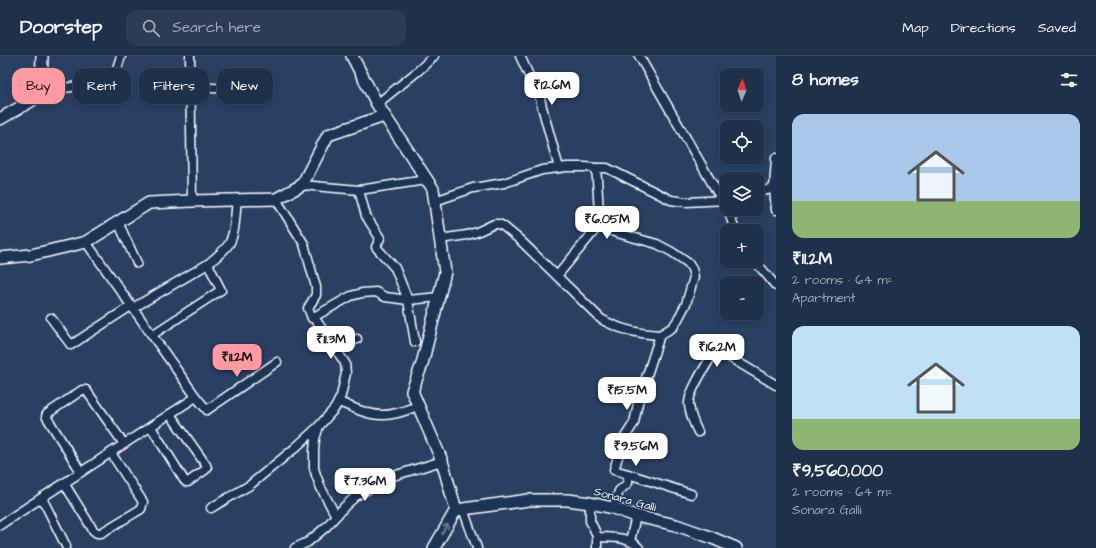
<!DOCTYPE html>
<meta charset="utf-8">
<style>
body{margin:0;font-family:"Architects Daughter",sans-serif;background:#2c3c54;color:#f1f3f6;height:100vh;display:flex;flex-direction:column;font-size:15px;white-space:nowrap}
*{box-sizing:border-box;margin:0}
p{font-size:13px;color:#a1a9b5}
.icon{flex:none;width:22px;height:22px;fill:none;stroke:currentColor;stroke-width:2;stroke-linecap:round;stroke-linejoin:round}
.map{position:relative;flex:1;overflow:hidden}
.details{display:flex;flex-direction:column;background:#1f304a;width:320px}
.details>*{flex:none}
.guide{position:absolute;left:12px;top:12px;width:380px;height:36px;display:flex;gap:8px}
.needle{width:26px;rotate:2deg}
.controls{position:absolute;left:720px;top:12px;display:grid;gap:8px}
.controls a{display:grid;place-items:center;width:44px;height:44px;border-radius:8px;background:#1f304a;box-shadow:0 2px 6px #0003,0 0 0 1px #3c4b62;font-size:20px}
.price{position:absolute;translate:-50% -34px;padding:0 9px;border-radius:8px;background:#fff;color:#222;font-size:13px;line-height:26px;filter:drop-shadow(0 1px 2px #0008)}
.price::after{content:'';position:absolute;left:50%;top:24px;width:12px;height:9px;margin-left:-6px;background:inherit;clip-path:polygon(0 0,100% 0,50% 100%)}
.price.active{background:#ff9aa2;color:#111}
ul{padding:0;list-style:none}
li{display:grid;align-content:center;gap:8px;height:212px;padding:0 16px}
li span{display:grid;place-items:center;height:124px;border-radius:12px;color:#555}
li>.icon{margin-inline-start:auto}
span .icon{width:72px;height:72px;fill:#fffc;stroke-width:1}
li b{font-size:17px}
h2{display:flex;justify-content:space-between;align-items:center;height:48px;padding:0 16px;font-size:17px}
.pill{padding:0 14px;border-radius:12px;background:#1f304a;box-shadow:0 2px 6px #0003,0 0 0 1px #3c4b62;font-size:14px;line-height:36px}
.pill.active{background:#ff9aa2;color:#111}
header{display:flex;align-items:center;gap:24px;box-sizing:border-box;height:56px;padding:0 20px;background:#1f304a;border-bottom:1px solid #3c4b62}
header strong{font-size:19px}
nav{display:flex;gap:22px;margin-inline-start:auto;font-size:14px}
.search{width:280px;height:36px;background:#2c3c54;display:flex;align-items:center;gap:10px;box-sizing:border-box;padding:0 14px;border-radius:12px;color:#a1a9b5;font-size:15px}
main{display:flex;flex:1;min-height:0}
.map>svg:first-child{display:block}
</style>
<header>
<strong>Doorstep</strong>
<div class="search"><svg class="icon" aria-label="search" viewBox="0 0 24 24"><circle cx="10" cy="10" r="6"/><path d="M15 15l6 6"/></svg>Search here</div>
<nav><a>Map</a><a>Directions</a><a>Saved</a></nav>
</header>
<main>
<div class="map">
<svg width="776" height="492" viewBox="0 0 776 492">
<rect width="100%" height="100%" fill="#294063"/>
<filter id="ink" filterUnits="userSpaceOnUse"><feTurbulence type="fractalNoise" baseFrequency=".025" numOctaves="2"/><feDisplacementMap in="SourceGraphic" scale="8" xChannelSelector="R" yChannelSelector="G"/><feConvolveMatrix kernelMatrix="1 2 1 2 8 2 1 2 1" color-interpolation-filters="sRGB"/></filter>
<g filter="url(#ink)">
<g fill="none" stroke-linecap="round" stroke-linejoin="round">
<defs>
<g id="street">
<polyline points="190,0 192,145"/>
<polyline points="520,0 531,24 537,29 542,51 559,112"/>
<polyline points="639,0 717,136 725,145 727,150"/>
<polyline points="190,31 257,34"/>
<polyline points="41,35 94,28 115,19 121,0"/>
<polyline points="377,48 418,15 434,0"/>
<polyline points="776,102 774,132 776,154"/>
<polyline points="596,112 607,112 671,144 686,146 727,144"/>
<polyline points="302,129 359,134 426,124"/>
<polyline points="359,134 366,160 380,182 376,191 395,212 408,244 415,286"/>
<polyline points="757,136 776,132"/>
<polyline points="276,143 304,188 316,231 316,239 308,252 312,262 316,264 345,307 346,317 341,340 335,352 319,370 315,383 314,395 314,412 316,419 321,432 336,460"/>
<path d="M435 145 473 132 504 127 542 114 567 111H585L596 112C598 131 598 149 600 168L606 173 617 177 657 188 672 196 688 207 692 213 694 221 686 248 677 265 673 271 660 279 638 347 634 367 623 384 614 414 628 418V427L619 435 613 452"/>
<polyline points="728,153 735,175"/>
<polyline points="118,166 137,207"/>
<path d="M440 183 467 179 477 176 494 168H499L503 170 520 184 601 263C618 273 641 278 660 279"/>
<polyline points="755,205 776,230"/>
<polyline points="557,220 600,168"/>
<path d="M133 252 208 208C215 202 223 196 229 188 236 176 235 158 237 144"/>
<polyline points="51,262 71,289 131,250"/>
<polyline points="312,262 351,240 362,237 376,236 385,241 408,244 439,241"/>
<polyline points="152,279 221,234 208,208"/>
<polyline points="335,293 357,283"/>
<polyline points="196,341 207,354 277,306"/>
<path d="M339 346C352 351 367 359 381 359 394 360 406 354 418 350"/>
<polyline points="151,371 184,424 186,426 188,426 205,414 207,412 206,409 170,358"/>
<path d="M698 376C694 368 690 358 689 349 687 337 709 305 716 293L776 329"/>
<polyline points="81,416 46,360 47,358 82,334 86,334 124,388"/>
<polyline points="628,418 691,438"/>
<polyline points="64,427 93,474 97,477 101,477 141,453 143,446 111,397"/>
<polyline points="42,442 66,490"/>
<polyline points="590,447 590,465 595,475 597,481 597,492"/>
<polyline points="211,452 250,429 295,392 318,371"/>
<polyline points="463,453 477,492"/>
<polyline points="0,469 196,341 86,186"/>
<path d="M597 481C612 482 629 480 639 492"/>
<polyline points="630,485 636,460"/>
<polyline points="295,492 308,486 326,471 345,450 356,440 393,420 442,405"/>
</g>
<g id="secondary">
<polyline points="352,0 377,48 433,133 445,216 422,308 412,335 442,405 456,454"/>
<polyline points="0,63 31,45 41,35 42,0"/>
<polyline points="0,202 31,199 86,186 149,147 192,145 276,143 302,129 328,79 384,60"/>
<polyline points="456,454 529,444 568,444 590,447 613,452 636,460 676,469 710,481 736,492"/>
<polyline points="434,492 456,454"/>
</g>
</defs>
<!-- street casing -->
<use href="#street" stroke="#fff" stroke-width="11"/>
<!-- secondary casing -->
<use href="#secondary" stroke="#fff" stroke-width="14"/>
<!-- street -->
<use href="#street" stroke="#1d3557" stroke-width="8"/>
<!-- secondary -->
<use href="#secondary" stroke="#1d3557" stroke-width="11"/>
</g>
<!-- one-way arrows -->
<defs><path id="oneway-shaft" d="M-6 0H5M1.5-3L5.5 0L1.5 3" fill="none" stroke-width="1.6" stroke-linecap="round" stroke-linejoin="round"/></defs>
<use stroke="#6c7c92" href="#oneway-shaft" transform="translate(445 473) rotate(-60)"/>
</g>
<g text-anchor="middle" stroke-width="3" stroke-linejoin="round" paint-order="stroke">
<!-- street labels -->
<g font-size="12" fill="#fff" stroke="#1d3557">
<text transform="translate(625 443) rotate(15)" y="4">Sonara Galli</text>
</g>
</g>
</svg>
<div class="controls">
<a><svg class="needle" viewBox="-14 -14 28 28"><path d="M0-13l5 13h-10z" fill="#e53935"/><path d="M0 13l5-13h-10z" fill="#a1a9b5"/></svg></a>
<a><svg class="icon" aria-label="locate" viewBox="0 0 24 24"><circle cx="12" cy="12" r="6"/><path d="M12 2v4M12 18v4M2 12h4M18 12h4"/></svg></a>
<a><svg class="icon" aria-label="layers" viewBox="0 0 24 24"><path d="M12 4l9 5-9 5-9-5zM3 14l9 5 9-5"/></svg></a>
<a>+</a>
<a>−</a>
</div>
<b class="price" style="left:552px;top:50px">₹12.6M</b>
<b class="price" style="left:607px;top:184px">₹6.05M</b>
<b class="price" style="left:331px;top:304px">₹11.3M</b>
<b class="price" style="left:717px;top:312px">₹16.2M</b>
<b class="price active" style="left:237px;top:322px">₹11.2M</b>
<b class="price" style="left:627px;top:355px">₹15.5M</b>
<b class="price" style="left:636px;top:411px">₹9.56M</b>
<b class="price" style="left:365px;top:446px">₹7.36M</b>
<div class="guide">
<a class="pill active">Buy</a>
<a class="pill">Rent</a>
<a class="pill">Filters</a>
<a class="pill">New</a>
</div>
</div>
<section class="details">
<h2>8 homes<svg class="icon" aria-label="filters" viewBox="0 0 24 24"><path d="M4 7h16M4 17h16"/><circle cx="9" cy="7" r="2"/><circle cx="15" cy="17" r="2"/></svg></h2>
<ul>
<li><span style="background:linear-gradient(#a9c7e8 70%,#8fb573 0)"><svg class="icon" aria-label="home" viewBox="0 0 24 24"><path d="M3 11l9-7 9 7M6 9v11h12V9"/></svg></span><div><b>₹11.2M</b><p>2 rooms · 64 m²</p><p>Apartment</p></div></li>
<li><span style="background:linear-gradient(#bfe0f5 75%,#8fb573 0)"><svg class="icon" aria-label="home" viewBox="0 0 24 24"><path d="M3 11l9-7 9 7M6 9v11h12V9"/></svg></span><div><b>₹9,560,000</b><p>2 rooms · 64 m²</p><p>Sonara Galli</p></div></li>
</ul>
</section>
</main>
